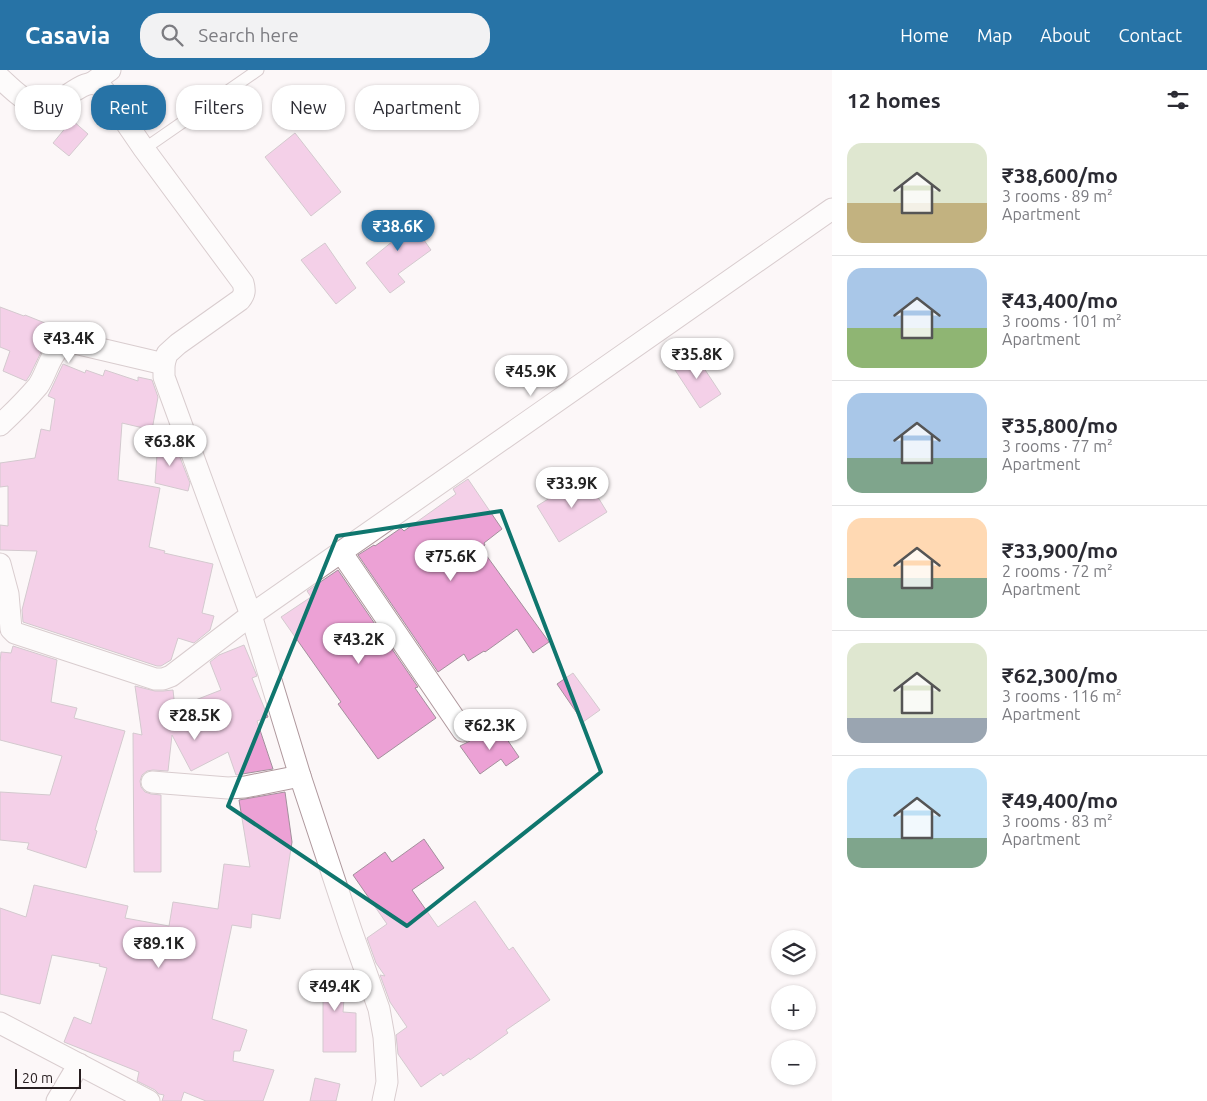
<!DOCTYPE html>
<meta charset="utf-8">
<style>
body{margin:0;font-family:Ubuntu,sans-serif;background:#f2f2f3;color:#2b2b33;height:100vh;display:flex;flex-direction:column;font-size:19px;white-space:nowrap}
*{box-sizing:border-box;margin:0}
p{font-size:16px;color:#7c7c81}
.icon{flex:none;width:28px;height:28px;fill:none;stroke:currentColor;stroke-width:2;stroke-linecap:round;stroke-linejoin:round}
.map{position:relative;flex:1;overflow:hidden}
.drawer{display:flex;flex-direction:column;background:#fff;width:375px}
.drawer>*{flex:none}
.hud{position:absolute;left:15px;top:15px;width:475px;height:45px;display:flex;gap:10px}
.buttons{position:absolute;left:771px;top:860px;display:grid;gap:10px}
.buttons a{display:grid;place-items:center;width:45px;height:45px;border-radius:50%;background:#fff;box-shadow:0 1px 4px #0004;font-size:25px}
.scale{position:absolute;left:15px;bottom:12px;width:66px;box-sizing:border-box;padding-left:5px;border:2px solid #271e20;border-top:0;font-size:14px;line-height:18px;white-space:nowrap;color:#271e20;-webkit-text-stroke:4px #fcf7f8;paint-order:stroke}
.price{position:absolute;translate:-50% -42px;padding:0 11px;border-radius:18px;background:#fff;color:#222;font-size:16px;line-height:32px;filter:drop-shadow(0 1px 2px #0008)}
.price::after{content:'';position:absolute;left:50%;top:30px;width:15px;height:11px;margin-left:-8px;background:inherit;clip-path:polygon(0 0,100% 0,50% 100%)}
.price.on{background:#2773a6;color:#fff}
ul{padding:0;list-style:none}
li{display:flex;align-items:center;gap:15px;height:125px;padding:0 15px}
li+li{border-top:1px solid #e1e1e2}
li span{display:grid;place-items:center;flex:none;width:140px;height:100px;border-radius:15px;color:#555}
li>.icon{margin-inline-start:auto}
span .icon{width:60px;height:60px;fill:#fffc;stroke-width:1}
li b{font-size:21px}
h2{display:flex;justify-content:space-between;align-items:center;height:60px;padding:0 15px;font-size:21px}
.tag{padding:0 18px;border-radius:20px;background:#fff;box-shadow:0 1px 4px #0004;font-size:18px;line-height:45px}
.tag.on{background:#2773a6;color:#fff}
header{display:flex;align-items:center;gap:30px;box-sizing:border-box;height:70px;padding:0 25px;background:#2773a6;color:#fff}
header strong{font-size:24px}
nav{display:flex;gap:28px;margin-inline-start:auto;font-size:18px}
.search{width:350px;height:45px;background:#f2f2f3;display:flex;align-items:center;gap:12px;box-sizing:border-box;padding:0 18px;border-radius:20px;color:#7c7c81;font-size:19px}
main{display:flex;flex:1;min-height:0}
.map>svg:first-child{display:block}
</style>
<header>
<strong>Casavia</strong>
<div class="search"><svg class="icon" aria-label="search" viewBox="0 0 24 24"><circle cx="10" cy="10" r="6"/><path d="M15 15l6 6"/></svg>Search here</div>
<nav><a>Home</a><a>Map</a><a>About</a><a>Contact</a></nav>
</header>
<main>
<div class="map">
<svg width="832" height="1031" viewBox="0 0 832 1031">
<rect width="100%" height="100%" fill="#fcf7f8"/>
<!-- building -->
<g fill="#eca1d5" stroke="#a3909c">
<polygon points="72,50 88,64 69,86 53,73"/>
<polygon points="295,63 341,122 311,146 265,87"/>
<polygon points="404,142 431,180 398,204 405,212 390,223 366,193 393,171 382,157"/>
<polygon points="325,173 356,218 336,234 301,190"/>
<polygon points="0,237 24,246 25,245 55,257 50,270 43,278 30,305 26,311 3,301 10,281 0,277"/>
<polygon points="694,283 721,324 700,338 673,297"/>
<polygon points="63,294 85,303 86,300 103,306 105,300 138,311 138,307 152,310 158,327 152,360 122,353 118,410 160,418 149,477 165,481 164,483 213,494 202,543 214,546 210,560 194,573 178,568 171,590 161,596 157,596 23,552 22,540 37,481 0,480 0,455 8,456 8,416 0,417 0,393 35,388 41,359 50,361 55,329 48,326"/>
<polygon points="158,370 174,372 190,413 188,421 155,413"/>
<polygon points="585,406 607,442 559,472 537,436"/>
<polygon points="468,409 502,459 484,473 485,475 481,478 549,572 533,583 517,559 485,582 484,581 468,591 464,584 438,602 358,485 374,475 375,476 401,458 404,461 456,424 453,419"/>
<polygon points="338,500 418,617 415,618 436,648 378,689 338,634 341,632 281,547 311,527 307,521"/>
<polygon points="244,575 257,606 252,608 268,647 257,651 273,699 236,705 228,682 191,701 172,665 168,701 153,700 147,701 142,705 140,711 141,717 145,722 151,724 161,725 161,802 134,802 133,663 142,665 135,616 155,621 163,621 173,620 175,638 221,620 210,592 219,585"/>
<polygon points="13,576 57,590 51,632 77,638 74,648 125,661 95,760 97,761 86,798 27,779 29,773 0,770 0,722 50,725 62,686 0,670 0,593 1,582 11,583"/>
<polygon points="573,603 600,640 583,652 557,614"/>
<polygon points="500,659 519,687 506,696 501,689 480,704 460,676 470,671 477,664 482,671"/>
<polygon points="285,722 292,772 280,849 252,844 251,858 232,855 212,949 247,960 240,981 234,981 233,991 274,1000 263,1031 206,1031 184,1022 181,1031 162,1031 164,1025 159,1024 155,1020 137,1011 139,1002 64,972 74,947 91,954 107,898 99,896 100,894 52,885 40,934 0,924 0,838 26,847 34,815 128,836 125,848 169,856 173,832 218,839 224,794 250,797 239,730"/>
<polygon points="424,769 444,798 412,820 438,857 475,831 509,880 513,877 550,930 506,960 508,963 470,990 469,988 443,1006 441,1003 421,1017 398,984 396,965 407,957 390,932 380,905 385,906 376,893 367,868 387,854 353,805 385,782 392,792"/>
<polygon points="311,900 346,903 343,942 356,943 356,982 323,982 323,923 309,922"/>
<polygon points="315,1008 340,1014 336,1031 310,1031"/>
</g>
<g fill="none" stroke-linecap="round" stroke-linejoin="round">
<defs>
<polyline id="lane" points="144,79 258,0"/>
<g id="street">
<path d="M0 8C11 18 24 32 39 35 61 40 82 4 100 16 102 17 103 20 105 22L144 79 243 213C245 220 245 224 240 230L178 274 167 284 164 294V307L251 545 300 706 351 860 379 939 384 967 387 1012 383 1031"/>
<polyline points="92,13 110,0"/>
<path d="M0 355C13 343 26 330 38 316 46 305 50 284 61 277 67 272 73 273 79 274L164 294"/>
<polyline points="341,482 463,661"/>
<polyline points="0,494 8,524 11,559 15,563 155,609 163,609 171,606 251,545 832,139"/>
<polyline points="152,712 228,718 245,717 300,706"/>
<polyline points="0,953 149,1031"/>
<polyline points="57,1031 79,994"/>
</g>
</defs>
<!-- lane casing -->
<use href="#lane" stroke="#af989d" stroke-width="13"/>
<!-- street casing -->
<use href="#street" stroke="#af989d" stroke-width="23"/>
<!-- lane -->
<use href="#lane" stroke="#fff" stroke-width="11"/>
<!-- street -->
<use href="#street" stroke="#fff" stroke-width="21"/>
</g>
<!-- marked area -->
<path d="M0 0H832V1031H0ZM501 441 601 702 407 856 228 736 337 466Z" fill="#fcf7f8" fill-opacity=".55" fill-rule="evenodd"/>
<path fill="none" stroke="#0f766e" stroke-width="4" stroke-linejoin="round" d="M501 441 601 702 407 856 228 736 337 466Z"/>
</svg>
<div class="buttons">
<a><svg class="icon" aria-label="layers" viewBox="0 0 24 24"><path d="M12 4l9 5-9 5-9-5zM3 14l9 5 9-5"/></svg></a>
<a>+</a>
<a>−</a>
</div>
<div class="scale">20 m</div>
<b class="price on" style="left:398px;top:182px">₹38.6K</b>
<b class="price" style="left:69px;top:294px">₹43.4K</b>
<b class="price" style="left:697px;top:310px">₹35.8K</b>
<b class="price" style="left:531px;top:327px">₹45.9K</b>
<b class="price" style="left:170px;top:397px">₹63.8K</b>
<b class="price" style="left:572px;top:439px">₹33.9K</b>
<b class="price" style="left:451px;top:512px">₹75.6K</b>
<b class="price" style="left:359px;top:595px">₹43.2K</b>
<b class="price" style="left:195px;top:671px">₹28.5K</b>
<b class="price" style="left:490px;top:681px">₹62.3K</b>
<b class="price" style="left:159px;top:899px">₹89.1K</b>
<b class="price" style="left:335px;top:942px">₹49.4K</b>
<div class="hud">
<a class="tag">Buy</a>
<a class="tag on">Rent</a>
<a class="tag">Filters</a>
<a class="tag">New</a>
<a class="tag">Apartment</a>
</div>
</div>
<section class="drawer">
<h2>12 homes<svg class="icon" aria-label="filters" viewBox="0 0 24 24"><path d="M4 7h16M4 17h16"/><circle cx="9" cy="7" r="2"/><circle cx="15" cy="17" r="2"/></svg></h2>
<ul>
<li><span style="background:linear-gradient(#dfe7d0 60%,#c2b280 0)"><svg class="icon" aria-label="home" viewBox="0 0 24 24"><path d="M3 11l9-7 9 7M6 9v11h12V9"/></svg></span><div><b>₹38,600/mo</b><p>3 rooms · 89 m²</p><p>Apartment</p></div></li>
<li><span style="background:linear-gradient(#a9c7e8 60%,#8fb573 0)"><svg class="icon" aria-label="home" viewBox="0 0 24 24"><path d="M3 11l9-7 9 7M6 9v11h12V9"/></svg></span><div><b>₹43,400/mo</b><p>3 rooms · 101 m²</p><p>Apartment</p></div></li>
<li><span style="background:linear-gradient(#a9c7e8 65%,#7fa58c 0)"><svg class="icon" aria-label="home" viewBox="0 0 24 24"><path d="M3 11l9-7 9 7M6 9v11h12V9"/></svg></span><div><b>₹35,800/mo</b><p>3 rooms · 77 m²</p><p>Apartment</p></div></li>
<li><span style="background:linear-gradient(#ffd9b3 60%,#7fa58c 0)"><svg class="icon" aria-label="home" viewBox="0 0 24 24"><path d="M3 11l9-7 9 7M6 9v11h12V9"/></svg></span><div><b>₹33,900/mo</b><p>2 rooms · 72 m²</p><p>Apartment</p></div></li>
<li><span style="background:linear-gradient(#dfe7d0 75%,#9aa5b1 0)"><svg class="icon" aria-label="home" viewBox="0 0 24 24"><path d="M3 11l9-7 9 7M6 9v11h12V9"/></svg></span><div><b>₹62,300/mo</b><p>3 rooms · 116 m²</p><p>Apartment</p></div></li>
<li><span style="background:linear-gradient(#bfe0f5 70%,#7fa58c 0)"><svg class="icon" aria-label="home" viewBox="0 0 24 24"><path d="M3 11l9-7 9 7M6 9v11h12V9"/></svg></span><div><b>₹49,400/mo</b><p>3 rooms · 83 m²</p><p>Apartment</p></div></li>
</ul>
</section>
</main>
